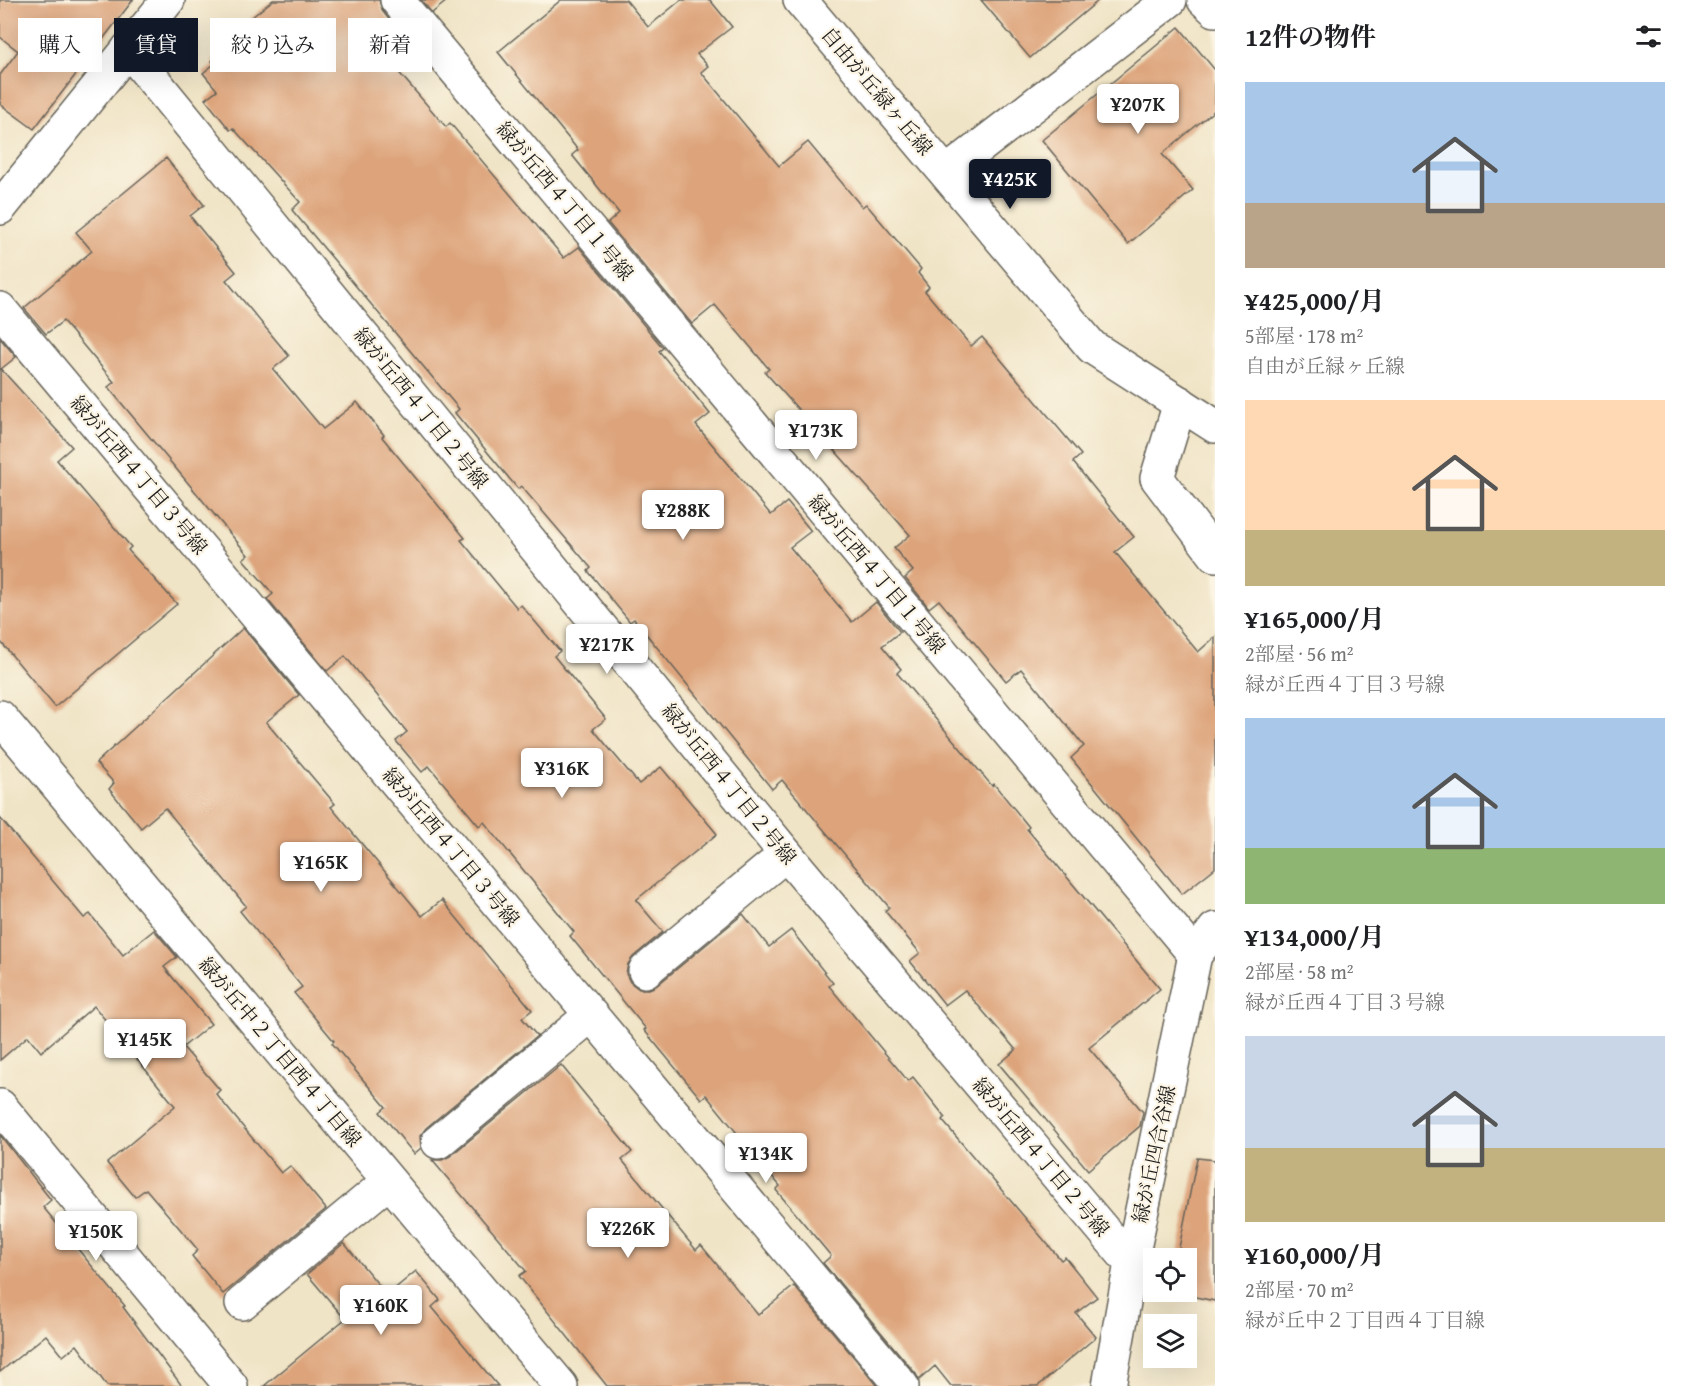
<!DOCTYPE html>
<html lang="ja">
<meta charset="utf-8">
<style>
body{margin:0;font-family:"Gentium Book Plus","Noto Serif JP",serif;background:#f2f2f2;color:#202124;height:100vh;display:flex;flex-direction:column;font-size:22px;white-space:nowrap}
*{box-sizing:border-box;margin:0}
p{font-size:20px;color:#757577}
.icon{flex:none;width:33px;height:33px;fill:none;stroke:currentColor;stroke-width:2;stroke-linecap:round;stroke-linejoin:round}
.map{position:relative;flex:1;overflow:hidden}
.sheet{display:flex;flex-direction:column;background:#fff;width:480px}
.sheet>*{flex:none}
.banner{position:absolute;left:18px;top:18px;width:570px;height:54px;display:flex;gap:12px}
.fabs{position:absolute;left:1143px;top:1248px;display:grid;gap:12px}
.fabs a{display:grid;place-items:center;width:54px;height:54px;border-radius:0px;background:#fff;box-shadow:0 6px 24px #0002;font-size:30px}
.price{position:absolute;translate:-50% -51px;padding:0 14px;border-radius:6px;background:#fff;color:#222;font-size:20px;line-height:39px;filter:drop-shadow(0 2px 3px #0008)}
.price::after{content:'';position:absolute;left:50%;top:36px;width:18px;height:14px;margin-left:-9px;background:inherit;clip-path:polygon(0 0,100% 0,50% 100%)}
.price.active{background:#111827;color:#fff}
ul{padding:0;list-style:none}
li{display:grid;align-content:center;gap:12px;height:318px;padding:0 30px}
li span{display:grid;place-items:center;height:186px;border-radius:0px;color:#555}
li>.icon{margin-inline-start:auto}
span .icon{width:108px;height:108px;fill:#fffc;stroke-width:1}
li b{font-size:26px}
h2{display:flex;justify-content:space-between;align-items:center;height:72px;padding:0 30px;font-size:26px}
.chip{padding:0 21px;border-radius:0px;background:#fff;box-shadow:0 6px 24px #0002;font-size:21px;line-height:54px}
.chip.active{background:#111827;color:#fff}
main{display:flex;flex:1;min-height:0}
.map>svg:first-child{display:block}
</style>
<main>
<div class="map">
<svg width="1215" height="1386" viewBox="0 0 1215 1386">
<rect width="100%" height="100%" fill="#fcf5e5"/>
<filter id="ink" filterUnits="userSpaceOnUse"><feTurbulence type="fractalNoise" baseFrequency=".0167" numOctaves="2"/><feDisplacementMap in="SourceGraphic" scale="12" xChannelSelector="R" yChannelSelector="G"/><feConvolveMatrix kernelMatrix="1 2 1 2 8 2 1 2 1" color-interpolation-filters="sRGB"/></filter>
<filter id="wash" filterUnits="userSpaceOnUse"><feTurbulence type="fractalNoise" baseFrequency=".008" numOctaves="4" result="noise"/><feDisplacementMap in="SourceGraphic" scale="24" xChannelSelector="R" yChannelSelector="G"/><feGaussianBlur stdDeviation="1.35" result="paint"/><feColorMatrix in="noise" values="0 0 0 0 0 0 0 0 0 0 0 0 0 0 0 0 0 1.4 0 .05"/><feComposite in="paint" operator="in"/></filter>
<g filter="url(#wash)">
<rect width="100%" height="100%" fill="#f0e4c6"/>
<g id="blocks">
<!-- building -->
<g fill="#dda47c">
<polygon points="0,0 133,0 34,129 0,104 0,75 18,51 0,37"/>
<polygon points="273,0 379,0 383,12 403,37 383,54 446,127 450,123 564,258 579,247 663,348 659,351 710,414 696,425 771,515 787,502 811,531 790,547 852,622 876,602 900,632 882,646 901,669 897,673 992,786 994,784 1029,827 1027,829 1160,989 1089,1048 1143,1112 1140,1126 1088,1170 999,1064 1016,1050 965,990 945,1005 910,961 920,953 885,911 889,907 782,780 772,789 634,619 630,622 588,571 591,568 521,486 518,489 455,413 459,409 292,210 300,202 233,128 230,130 205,99 217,90 203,73 214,64 212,61 230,46 225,39"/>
<polygon points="421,0 448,0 432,13"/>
<polygon points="561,0 626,0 648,27 681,0 710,0 732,27 697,54 708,66 701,72 779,166 808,142 862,207 866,204 921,269 918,273 929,287 925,291 971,346 982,337 1081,455 1073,462 1134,537 1115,552 1198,652 1215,637 1215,868 1182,894 1071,758 1084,746 1021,669 1006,681 939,600 929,608 905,578 913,571 894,548 910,535 765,372 769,369 715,305 692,324 608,223 619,213 572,155 578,150 498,52"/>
<polygon points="981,0 1099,0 1030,58"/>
<polygon points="1179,27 1215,70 1215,110 1162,154 1193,190 1128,244 1042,140"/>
<polygon points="166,158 204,205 190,216 236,272 226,280 289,356 273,369 323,429 357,402 384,435 382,437 465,538 461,540 517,608 521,605 560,651 554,656 606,719 593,729 639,784 661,767 717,834 636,900 663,932 633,957 628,964 626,974 630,982 639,989 649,989 656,986 743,914 769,947 791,930 833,983 829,986 908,1081 913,1077 945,1117 942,1120 1061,1260 1065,1257 1097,1297 1076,1313 1096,1337 1038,1386 951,1386 935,1366 919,1380 916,1374 823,1263 831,1256 776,1190 780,1186 706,1095 701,1099 644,1030 646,1029 570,936 574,932 484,822 479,826 429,766 422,772 396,741 407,732 345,656 327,671 267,599 273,594 243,559 248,555 108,387 114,382 63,321 46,334 24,308 92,251 76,232"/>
<polygon points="0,338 16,357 1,369 72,447 57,460 131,547 128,550 177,604 55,707 0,641"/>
<polygon points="243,628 299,695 266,722 335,804 331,807 422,916 442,900 532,1010 522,1018 537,1036 426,1128 420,1136 421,1148 414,1154 380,1112 386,1107 332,1043 334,1041 294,993 302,987 240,911 246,906 165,808 141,828 109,789 114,783 96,763"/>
<polygon points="0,818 84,918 90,914 123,955 154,930 177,957 164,967 211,1024 183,1047 220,1090 216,1094 281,1173 290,1166 326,1209 223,1294 192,1256 198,1250 146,1189 135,1197 107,1163 175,1106 94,1006 41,1052 28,1036 0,1060"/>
<polygon points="561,1065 632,1152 622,1160 696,1250 701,1245 758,1315 794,1286 878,1386 607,1386 519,1276 526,1271 432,1160 442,1160 450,1156"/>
<polygon points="0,1135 51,1200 43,1207 125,1306 123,1307 182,1386 107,1386 77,1345 63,1356 46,1335 0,1372"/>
<polygon points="1197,1158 1215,1160 1215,1301 1171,1292 1186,1292 1186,1258 1177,1258"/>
<polygon points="344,1243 387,1295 416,1271 440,1300 432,1307 498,1386 264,1386 345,1319 307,1274"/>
</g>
</g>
</g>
<g filter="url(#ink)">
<use href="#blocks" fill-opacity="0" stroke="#666258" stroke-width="1.5"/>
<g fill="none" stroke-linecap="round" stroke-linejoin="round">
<defs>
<g id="minor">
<polyline points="397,0 1195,955"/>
<polyline points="800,0 1092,347 1215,426"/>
<polyline points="1204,0 1215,10"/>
<polyline points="128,49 786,854 1131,1263"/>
<polyline points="946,173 1170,0"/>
<polyline points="0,208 168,0"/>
<polyline points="0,309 902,1386"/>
<polyline points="1180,403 1157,478 1215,555"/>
<polyline points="0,717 561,1386"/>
<polyline points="645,971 786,854"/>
<polyline points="0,1106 231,1386"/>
<polyline points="438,1142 591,1015"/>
<polyline points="242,1303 388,1182"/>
<polyline points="1109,1386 1131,1263 1195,955 1215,929"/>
</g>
</defs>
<!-- minor casing -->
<use href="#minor" stroke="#666258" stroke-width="36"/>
<!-- minor -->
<use href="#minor" stroke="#fff" stroke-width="33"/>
</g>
</g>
<g text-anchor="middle" stroke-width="4.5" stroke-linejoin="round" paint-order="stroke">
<!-- street labels -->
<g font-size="20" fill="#1c1c1c" stroke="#fcf5e5">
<text transform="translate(877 91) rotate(50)" y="7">自由が丘緑ヶ丘線</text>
<text transform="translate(565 201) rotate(50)" y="7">緑が丘西４丁目１号線</text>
<text transform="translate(421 408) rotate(51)" y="7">緑が丘西４丁目２号線</text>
<text transform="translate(139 475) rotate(50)" y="7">緑が丘西４丁目３号線</text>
<text transform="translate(877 574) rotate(50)" y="7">緑が丘西４丁目１号線</text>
<text transform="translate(729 784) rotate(51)" y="7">緑が丘西４丁目２号線</text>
<text transform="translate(451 847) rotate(50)" y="7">緑が丘西４丁目３号線</text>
<text transform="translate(280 1052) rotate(50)" y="7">緑が丘中２丁目西４丁目線</text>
<text transform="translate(1154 1154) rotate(-78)" y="7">緑が丘四合谷線</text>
<text transform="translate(1041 1157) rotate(50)" y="7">緑が丘西４丁目２号線</text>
</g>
</g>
</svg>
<div class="fabs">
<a><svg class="icon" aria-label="locate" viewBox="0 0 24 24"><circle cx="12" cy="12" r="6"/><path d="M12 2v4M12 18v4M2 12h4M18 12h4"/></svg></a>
<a><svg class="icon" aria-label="layers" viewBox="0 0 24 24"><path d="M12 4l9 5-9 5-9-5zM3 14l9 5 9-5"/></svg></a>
</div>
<b class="price" style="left:1138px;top:135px">¥207K</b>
<b class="price active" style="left:1010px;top:210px">¥425K</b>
<b class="price" style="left:816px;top:461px">¥173K</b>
<b class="price" style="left:683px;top:541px">¥288K</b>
<b class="price" style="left:607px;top:675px">¥217K</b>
<b class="price" style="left:562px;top:799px">¥316K</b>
<b class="price" style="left:321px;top:893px">¥165K</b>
<b class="price" style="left:145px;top:1070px">¥145K</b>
<b class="price" style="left:766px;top:1184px">¥134K</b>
<b class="price" style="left:628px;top:1259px">¥226K</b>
<b class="price" style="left:96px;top:1262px">¥150K</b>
<b class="price" style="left:381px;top:1336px">¥160K</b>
<div class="banner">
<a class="chip">購入</a>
<a class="chip active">賃貸</a>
<a class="chip">絞り込み</a>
<a class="chip">新着</a>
</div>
</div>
<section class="sheet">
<h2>12件の物件<svg class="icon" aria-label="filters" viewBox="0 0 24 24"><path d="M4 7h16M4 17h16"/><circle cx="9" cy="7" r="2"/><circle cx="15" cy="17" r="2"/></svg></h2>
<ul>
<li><span style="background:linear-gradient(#a9c7e8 65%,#b9a48a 0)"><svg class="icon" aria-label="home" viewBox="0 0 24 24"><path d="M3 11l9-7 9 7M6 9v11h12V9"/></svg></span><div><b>¥425,000/月</b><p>5部屋 · 178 m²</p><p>自由が丘緑ヶ丘線</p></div></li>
<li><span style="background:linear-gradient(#ffd9b3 70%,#c2b280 0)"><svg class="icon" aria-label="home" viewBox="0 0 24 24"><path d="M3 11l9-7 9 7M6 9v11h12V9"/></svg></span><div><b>¥165,000/月</b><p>2部屋 · 56 m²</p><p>緑が丘西４丁目３号線</p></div></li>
<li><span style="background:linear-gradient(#a9c7e8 70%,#8fb573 0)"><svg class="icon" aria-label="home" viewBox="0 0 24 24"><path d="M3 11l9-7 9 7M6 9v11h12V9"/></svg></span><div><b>¥134,000/月</b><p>2部屋 · 58 m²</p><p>緑が丘西４丁目３号線</p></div></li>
<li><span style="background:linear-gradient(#c9d6e8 60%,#c2b280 0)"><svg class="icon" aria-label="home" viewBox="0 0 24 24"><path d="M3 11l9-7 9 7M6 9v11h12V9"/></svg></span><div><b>¥160,000/月</b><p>2部屋 · 70 m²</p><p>緑が丘中２丁目西４丁目線</p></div></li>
</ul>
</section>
</main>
